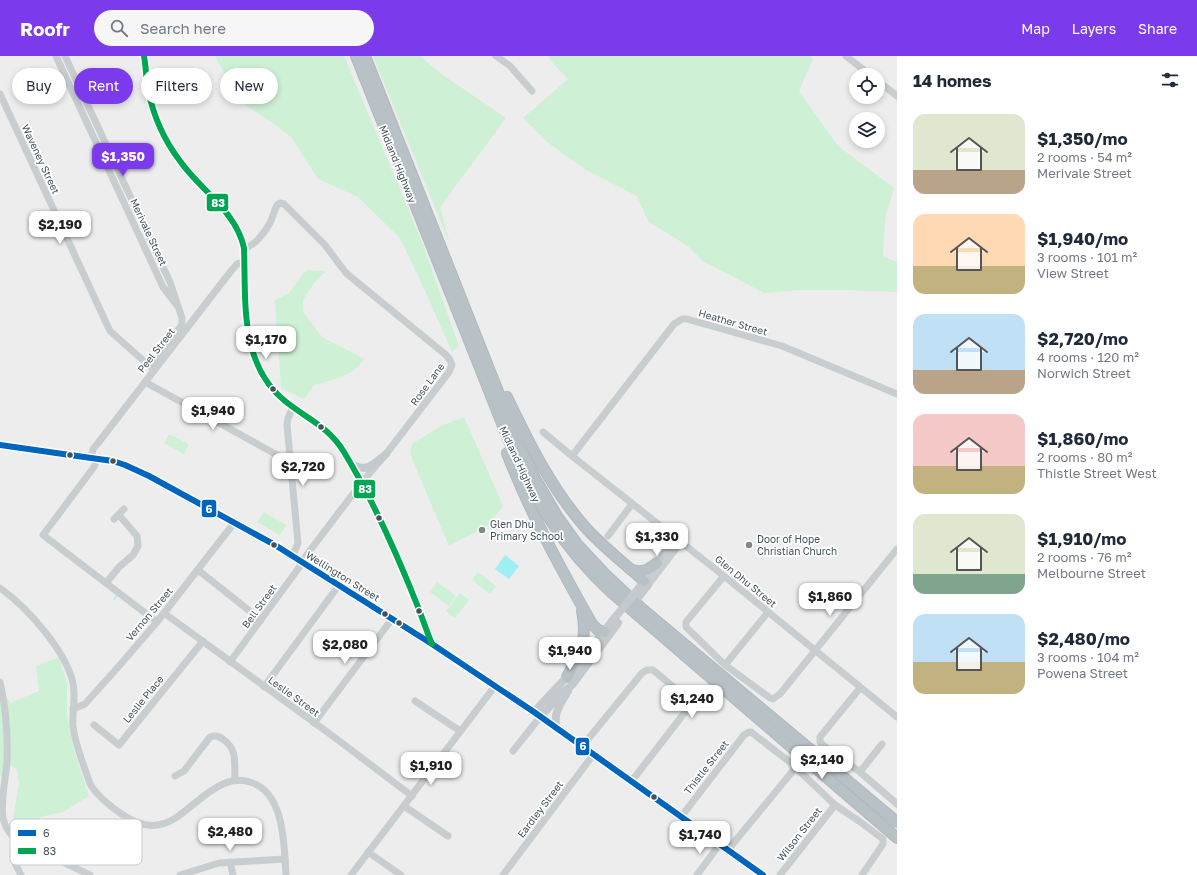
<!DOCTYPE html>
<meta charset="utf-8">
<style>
body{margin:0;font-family:"Golos Text",sans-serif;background:#f6f6f7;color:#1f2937;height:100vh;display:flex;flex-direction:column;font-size:15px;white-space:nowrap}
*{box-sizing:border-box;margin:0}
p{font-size:13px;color:#747a83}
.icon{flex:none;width:22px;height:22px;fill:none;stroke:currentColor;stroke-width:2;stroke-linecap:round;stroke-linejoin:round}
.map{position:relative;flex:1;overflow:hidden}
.sheet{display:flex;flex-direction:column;background:#fff;width:300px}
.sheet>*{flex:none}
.guide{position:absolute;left:12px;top:12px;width:380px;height:36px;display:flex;gap:8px}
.controls{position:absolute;left:849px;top:12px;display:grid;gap:8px}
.controls a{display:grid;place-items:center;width:36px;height:36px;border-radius:50%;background:#fff;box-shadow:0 2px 6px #0003;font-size:20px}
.price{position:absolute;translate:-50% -34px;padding:0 9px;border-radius:8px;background:#fff;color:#222;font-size:13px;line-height:26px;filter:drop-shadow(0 1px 2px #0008)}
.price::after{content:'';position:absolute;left:50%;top:24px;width:12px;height:9px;margin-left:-6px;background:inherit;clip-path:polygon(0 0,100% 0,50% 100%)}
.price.selected{background:#7c3aed;color:#fff}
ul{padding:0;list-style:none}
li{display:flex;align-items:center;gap:12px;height:100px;padding:0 16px}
li span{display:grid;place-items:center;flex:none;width:112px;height:80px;border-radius:12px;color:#555}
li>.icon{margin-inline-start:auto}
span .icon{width:48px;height:48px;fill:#fffc;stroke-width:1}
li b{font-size:17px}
h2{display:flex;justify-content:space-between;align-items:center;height:48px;padding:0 16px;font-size:17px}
.chip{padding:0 14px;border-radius:18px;background:#fff;box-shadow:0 2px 6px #0003;font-size:14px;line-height:36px}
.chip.selected{background:#7c3aed;color:#fff}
header{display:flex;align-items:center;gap:24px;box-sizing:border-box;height:56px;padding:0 20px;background:#7c3aed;color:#fff}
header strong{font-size:19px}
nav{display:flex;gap:22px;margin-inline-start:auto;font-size:14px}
.search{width:280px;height:36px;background:#f6f6f7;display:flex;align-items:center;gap:10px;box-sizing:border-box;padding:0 14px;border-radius:22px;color:#747a83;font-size:15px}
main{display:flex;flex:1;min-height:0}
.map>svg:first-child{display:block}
</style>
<header>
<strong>Roofr</strong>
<div class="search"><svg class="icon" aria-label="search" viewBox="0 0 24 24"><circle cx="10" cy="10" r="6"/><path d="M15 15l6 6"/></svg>Search here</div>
<nav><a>Map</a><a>Layers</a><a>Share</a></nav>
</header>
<main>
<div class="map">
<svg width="897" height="819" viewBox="0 0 897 819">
<rect width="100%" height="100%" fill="#eeeded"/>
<!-- green -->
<g fill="#cef0d5">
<polygon points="215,0 344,0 422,186 459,290 452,296 426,237 400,182 358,141 318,123 291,81 270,65 239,45"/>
<polygon points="373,0 420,0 440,17 506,62 440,151 450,188"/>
<polygon points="549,0 811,0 813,3 799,35 838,90 894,132 885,163 883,200 897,206 897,236 847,234 800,234 764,237 703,205 689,191 648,165 637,140 586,114 547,86 523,62 568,23 549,3"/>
<polygon points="306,214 326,215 314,227 303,244 303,256 322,281 365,303 352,316 333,324 314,329 304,343 281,332 275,244 289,237"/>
<polygon points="464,361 503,450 487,470 449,490 410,398 412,388 441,370"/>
<polygon points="169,378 189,388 184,398 164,387"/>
<polygon points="264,456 286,469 280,479 257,466"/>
<polygon points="478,516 496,530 490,538 472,524"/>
<polygon points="437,526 456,540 449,550 430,536"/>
<polygon points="460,537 469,544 455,562 446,555"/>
<polygon points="59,601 67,628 67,661 74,694 89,740 63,756 40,761 29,772 23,773 13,761 19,728 17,714 11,709 0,721 0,629 10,647 39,635 36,610"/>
</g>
<!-- water -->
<polygon fill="#9eeef3" points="505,499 519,510 509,523 495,513"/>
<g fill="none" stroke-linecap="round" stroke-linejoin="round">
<!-- stream -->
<polyline stroke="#9eeef3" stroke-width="1.5" points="114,543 118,538"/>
<defs>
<g id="highway">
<path d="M356 0 507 380C534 443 561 490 612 537L897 782"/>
<polyline points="365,0 520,391 535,422 557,460 577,488 608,521 640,551 897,766"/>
<path d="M507 341C529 387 551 432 585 471 603 491 624 507 644 525"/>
<path d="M507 397C530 457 561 513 592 568L598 574 604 576"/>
<path d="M630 513C641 518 648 514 657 507"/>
<path d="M567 621C580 597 588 585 582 555"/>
</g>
</defs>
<!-- highway casing -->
<use href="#highway" stroke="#b0b9be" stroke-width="12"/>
<!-- minor -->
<g stroke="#c8cdcf" stroke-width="7">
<polyline points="56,0 163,231 176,248"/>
<polyline points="65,0 170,226 182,262 182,269 150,310"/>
<polyline points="496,0 510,10 532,35"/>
<polyline points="846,0 870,19"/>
<polyline points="878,25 897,40"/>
<polyline points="0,38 110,275 154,314"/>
<path d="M244 192C255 190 265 176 270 167 273 161 274 155 277 149L280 147 284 148 325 189 346 217 446 299 450 304 452 309 449 316 386 398 359 430 302 505"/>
<polyline points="145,326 279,400 290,403"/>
<polyline points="543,376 572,400 724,520 897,661"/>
<polyline points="572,400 674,268 682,263 687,263 782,290 897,338"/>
<polyline points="91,402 93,393 98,387 231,215 237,208 245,206"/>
<polyline points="97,403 94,411 43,479 157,566"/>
<polyline points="114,463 124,453"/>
<polyline points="608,480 632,448"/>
<polyline points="293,500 298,487 287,369 288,362 293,351"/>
<polyline points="198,514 261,564"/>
<polyline points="724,520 686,566 686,571 725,609 770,642 773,643 780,638 897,493"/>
<polyline points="644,525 676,482"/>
<polyline points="106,527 119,511 133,499 138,490 137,480 119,459"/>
<polyline points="648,529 681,486"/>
<path d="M0 532C27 551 66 595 73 627 76 642 72 656 73 670 75 689 84 709 90 728 98 741 111 751 123 759 169 790 187 744 223 728 232 724 241 723 250 726 285 736 284 790 286 819"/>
<polyline points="164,557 334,681 412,740"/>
<polyline points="230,606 303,506"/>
<polyline points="725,609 768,556"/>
<path d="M0 626C6 652 8 678 7 705 6 722 0 746 3 762 5 771 11 780 19 785L90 819"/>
<polyline points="264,631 339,529"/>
<polyline points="860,632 820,681 820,686 824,690 860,716 897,748"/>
<polyline points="415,645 460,675"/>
<polyline points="73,653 85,648 119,610 157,566 234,467"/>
<polyline points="314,667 392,563"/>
<polyline points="94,669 119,689 203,585"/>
<polyline points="584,692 589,682 642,617 647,614 653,614 689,644 690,647 689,651 631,726"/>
<polyline points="513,695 540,661"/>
<polyline points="860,716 882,688"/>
<path d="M175 720 184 715 210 681C216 679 219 680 224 684 238 694 234 709 235 724"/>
<polyline points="404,750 448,780"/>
<polyline points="681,761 744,679 749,676 751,676 791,707 835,749 859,765 883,783 883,788 862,819"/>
<path d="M19 785C9 801 13 803 21 819"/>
<polyline points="727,795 796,711"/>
<polyline points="368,796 401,819"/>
<polyline points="230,806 233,819"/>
<polyline points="180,819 219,807 285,803"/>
<polyline points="351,819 495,630"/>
<polyline points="503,819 593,699"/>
<polyline points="697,819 719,789"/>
<polyline points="780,819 835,749"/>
</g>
<!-- major -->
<g stroke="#c4c9cd" stroke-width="8">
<path d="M144 0C146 11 146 22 148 33 153 59 164 84 180 105 201 135 236 155 244 192 246 245 239 308 285 345 307 363 328 370 344 396 373 444 397 498 418 551 423 564 427 576 432 588"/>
<polyline points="0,389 91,402 113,405 125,409 149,420 275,489 432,588 534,656 763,819"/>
<path d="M350 407C366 418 374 408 386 398"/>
<polyline points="637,543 648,529 644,525 640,530"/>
<polyline points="534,656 579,608 613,564"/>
<polyline points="540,661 562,637 572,629 618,567"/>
<path d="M557 673C552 658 561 647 568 635"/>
</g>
<!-- highway -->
<use href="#highway" stroke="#b8c1c5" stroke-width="10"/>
<!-- major-bridge -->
<polyline stroke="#c4c9cd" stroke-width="8" points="613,564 639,532"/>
<defs>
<polyline id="bus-1" points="0,389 91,402 113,405 125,409 149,420 275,489 432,588 534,656 763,819"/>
<path id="bus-2" d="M144 0C146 11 146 22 148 33 153 59 164 84 180 105 201 135 236 155 244 192 246 245 239 308 285 345 307 363 328 370 344 396 373 444 397 498 418 551 423 564 427 576 432 588"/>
</defs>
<!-- bus-1 casing -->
<use href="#bus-1" stroke="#fff" stroke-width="9"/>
<!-- bus-2 casing -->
<use href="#bus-2" stroke="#fff" stroke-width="9"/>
<!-- bus-1 -->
<use href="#bus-1" stroke="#0065bd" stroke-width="6"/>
<!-- bus-2 -->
<use href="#bus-2" stroke="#00a651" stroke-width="6"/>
</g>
<!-- markers -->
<g fill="#42535b" stroke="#fff" stroke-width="1.5">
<circle cx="273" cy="333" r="3.5"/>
<circle cx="321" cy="371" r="3.5"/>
<circle cx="70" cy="399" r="3.5"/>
<circle cx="113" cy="405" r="3.5"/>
<circle cx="379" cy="462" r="3.5"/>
<circle cx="274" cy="489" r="3.5"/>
<circle cx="419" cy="555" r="3.5"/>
<circle cx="385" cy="558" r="3.5"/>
<circle cx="399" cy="567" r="3.5"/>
<circle cx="654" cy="741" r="3.5"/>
</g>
<g fill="#7e898e" stroke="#fff" stroke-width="1.5">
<circle cx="482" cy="474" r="4"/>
<circle cx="749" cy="489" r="4"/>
</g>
<g text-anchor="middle" stroke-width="3.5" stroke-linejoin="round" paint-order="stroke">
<!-- street labels -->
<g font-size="10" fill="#42535b" stroke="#fff">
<text transform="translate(41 103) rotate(65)" y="4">Waveney Street</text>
<text transform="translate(398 108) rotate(68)" y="4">Midland Highway</text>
<text transform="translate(149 176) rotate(65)" y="4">Merivale Street</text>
<text transform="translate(733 266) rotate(16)" y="4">Heather Street</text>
<text transform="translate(156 294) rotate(-52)" y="4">Peel Street</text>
<text transform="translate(427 328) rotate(-54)" y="4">Rose Lane</text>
<text transform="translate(520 408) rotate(65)" y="4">Midland Highway</text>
<text transform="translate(343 520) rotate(32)" y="4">Wellington Street</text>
<text transform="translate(746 525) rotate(39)" y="4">Glen Dhu Street</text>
<text transform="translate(259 550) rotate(-54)" y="4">Bell Street</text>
<text transform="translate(149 558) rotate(-50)" y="4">Vernon Street</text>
<text transform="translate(294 640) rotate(36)" y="4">Leslie Street</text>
<text transform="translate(143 643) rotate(-51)" y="4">Leslie Place</text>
<text transform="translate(706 711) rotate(-52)" y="4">Thistle Street</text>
<text transform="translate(540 753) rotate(-53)" y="4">Eardley Street</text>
<text transform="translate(799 778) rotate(-52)" y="4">Wilson Street</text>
</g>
<!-- poi labels -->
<g font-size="10" fill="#42535b" stroke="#fff" text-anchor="start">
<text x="490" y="472">Glen Dhu<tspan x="490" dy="12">Primary School</tspan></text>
<text x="757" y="487">Door of Hope<tspan x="757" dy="12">Christian Church</tspan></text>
</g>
</g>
<!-- legend -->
<rect x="10" y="763" width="132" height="46" rx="6" fill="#fff" stroke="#c6cbce" stroke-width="1"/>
<rect x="18" y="774" width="18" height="6" fill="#0065bd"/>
<rect x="18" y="792" width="18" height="6" fill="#00a651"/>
<g font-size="11" fill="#42535b">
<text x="43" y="781">6</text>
<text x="43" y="799">83</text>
</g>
<g stroke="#fff" stroke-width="1.5">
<rect x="206" y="137" width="23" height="19" rx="4" fill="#00a651"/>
<rect x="353" y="423" width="23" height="20" rx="4" fill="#00a651"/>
<rect x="201" y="443" width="16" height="19" rx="4" fill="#0065bd"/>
<rect x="575" y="681" width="15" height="19" rx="4" fill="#0065bd"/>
</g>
<g font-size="11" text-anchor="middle" font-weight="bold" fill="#fff">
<text x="218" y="151">83</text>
<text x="365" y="437">83</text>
<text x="209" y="457">6</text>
<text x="583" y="694">6</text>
</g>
</svg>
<div class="controls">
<a><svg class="icon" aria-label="locate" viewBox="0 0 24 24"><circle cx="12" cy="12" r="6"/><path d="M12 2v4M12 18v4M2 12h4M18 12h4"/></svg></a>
<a><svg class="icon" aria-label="layers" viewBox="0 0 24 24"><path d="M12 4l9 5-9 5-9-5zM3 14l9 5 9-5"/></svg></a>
</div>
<b class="price selected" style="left:123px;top:121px">$1,350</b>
<b class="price" style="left:60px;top:189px">$2,190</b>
<b class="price" style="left:266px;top:304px">$1,170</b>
<b class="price" style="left:213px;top:375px">$1,940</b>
<b class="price" style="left:303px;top:431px">$2,720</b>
<b class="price" style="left:657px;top:501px">$1,330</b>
<b class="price" style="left:830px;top:561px">$1,860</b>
<b class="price" style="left:345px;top:609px">$2,080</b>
<b class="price" style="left:570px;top:615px">$1,940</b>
<b class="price" style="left:692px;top:663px">$1,240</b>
<b class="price" style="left:822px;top:724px">$2,140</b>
<b class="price" style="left:431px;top:730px">$1,910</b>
<b class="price" style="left:230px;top:796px">$2,480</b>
<b class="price" style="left:700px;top:799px">$1,740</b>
<div class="guide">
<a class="chip">Buy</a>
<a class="chip selected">Rent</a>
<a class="chip">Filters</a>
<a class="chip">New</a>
</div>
</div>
<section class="sheet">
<h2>14 homes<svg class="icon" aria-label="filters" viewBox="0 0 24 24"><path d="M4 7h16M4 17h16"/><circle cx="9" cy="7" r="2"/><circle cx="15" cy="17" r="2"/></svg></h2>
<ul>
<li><span style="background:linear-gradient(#dfe7d0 70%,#b9a48a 0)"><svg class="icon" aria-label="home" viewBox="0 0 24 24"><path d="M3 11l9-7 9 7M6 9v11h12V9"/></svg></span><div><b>$1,350/mo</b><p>2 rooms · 54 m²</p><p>Merivale Street</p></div></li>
<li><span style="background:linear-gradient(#ffd9b3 65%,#c2b280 0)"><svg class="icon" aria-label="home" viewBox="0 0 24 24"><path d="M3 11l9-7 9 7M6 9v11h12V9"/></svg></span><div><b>$1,940/mo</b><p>3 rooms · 101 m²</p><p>View Street</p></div></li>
<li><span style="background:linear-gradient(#bfe0f5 70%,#b9a48a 0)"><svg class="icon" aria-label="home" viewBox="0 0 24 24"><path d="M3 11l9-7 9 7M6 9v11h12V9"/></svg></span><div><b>$2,720/mo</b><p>4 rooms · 120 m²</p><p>Norwich Street</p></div></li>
<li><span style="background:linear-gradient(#f6c9c9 65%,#c2b280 0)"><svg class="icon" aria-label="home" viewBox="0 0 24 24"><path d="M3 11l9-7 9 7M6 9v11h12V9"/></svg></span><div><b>$1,860/mo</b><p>2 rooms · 80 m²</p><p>Thistle Street West</p></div></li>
<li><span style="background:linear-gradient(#dfe7d0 75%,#7fa58c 0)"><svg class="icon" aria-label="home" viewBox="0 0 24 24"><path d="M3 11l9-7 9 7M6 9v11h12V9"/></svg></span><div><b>$1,910/mo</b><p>2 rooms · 76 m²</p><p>Melbourne Street</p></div></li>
<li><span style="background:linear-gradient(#bfe0f5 60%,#c2b280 0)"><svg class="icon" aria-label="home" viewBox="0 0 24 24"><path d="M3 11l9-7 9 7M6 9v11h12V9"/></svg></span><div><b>$2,480/mo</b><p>3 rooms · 104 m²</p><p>Powena Street</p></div></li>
</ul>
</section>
</main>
